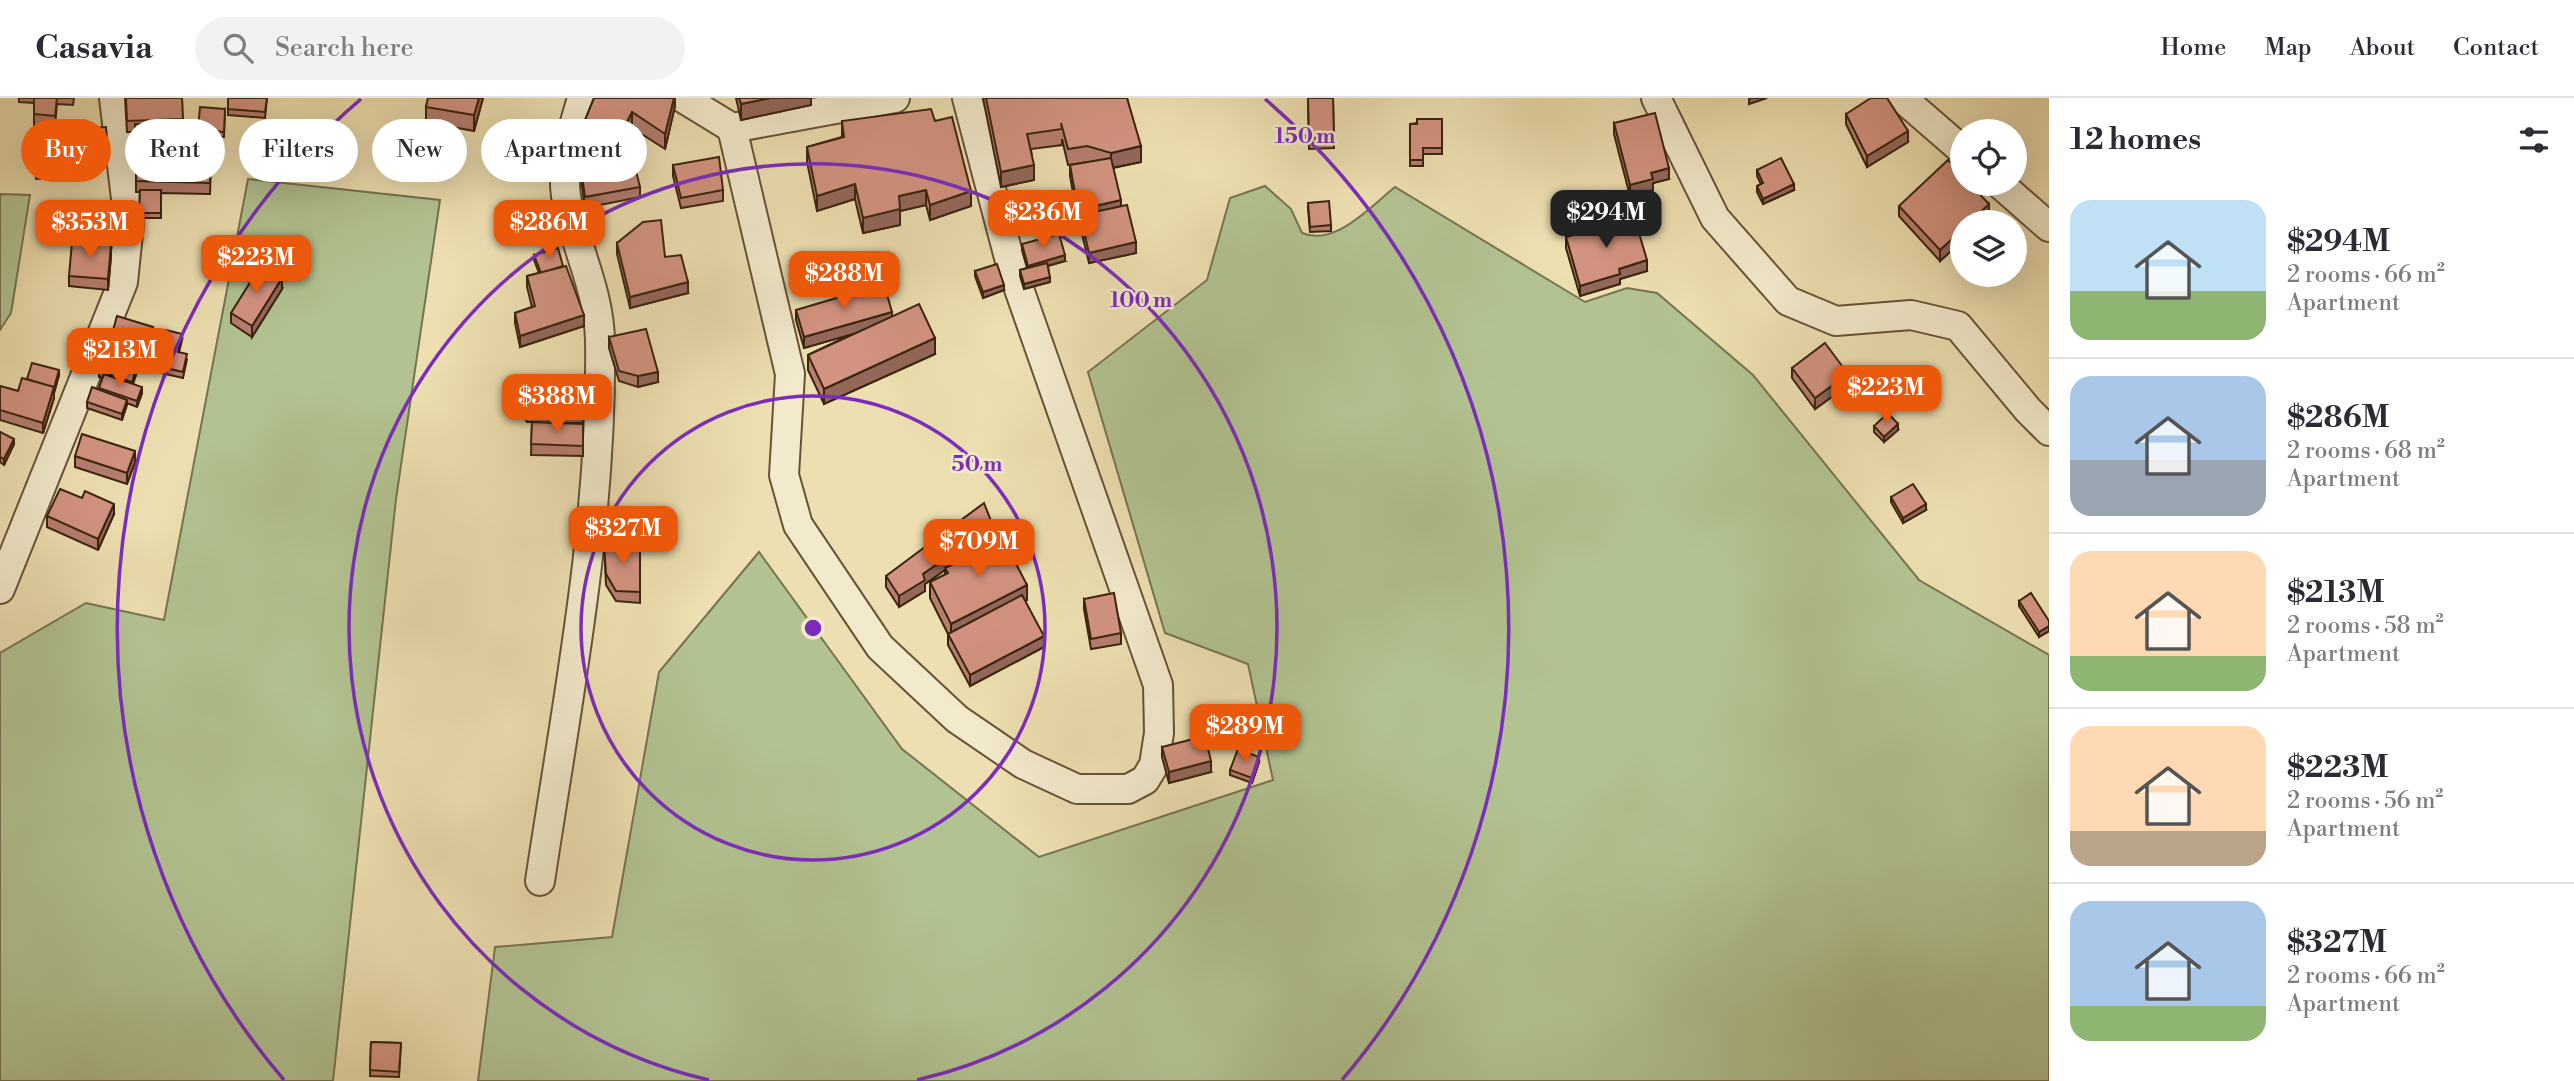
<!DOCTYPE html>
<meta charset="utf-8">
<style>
body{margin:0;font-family:"Libre Bodoni",serif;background:#f2f2f3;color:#2b2b33;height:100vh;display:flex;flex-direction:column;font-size:26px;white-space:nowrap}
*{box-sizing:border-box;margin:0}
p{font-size:23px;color:#7c7c81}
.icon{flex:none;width:38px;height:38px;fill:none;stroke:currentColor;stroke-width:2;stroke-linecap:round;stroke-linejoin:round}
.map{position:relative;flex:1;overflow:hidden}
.side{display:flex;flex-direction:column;background:#fff;width:525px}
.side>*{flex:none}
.top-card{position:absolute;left:21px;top:21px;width:665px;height:63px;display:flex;gap:14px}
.controls{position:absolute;left:1950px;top:21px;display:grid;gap:14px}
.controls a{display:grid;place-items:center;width:77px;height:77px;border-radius:50%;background:#fff;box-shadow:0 7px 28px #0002;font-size:35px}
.price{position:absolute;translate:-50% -60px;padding:0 16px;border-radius:14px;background:#ea580c;color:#fff;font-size:23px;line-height:46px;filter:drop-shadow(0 2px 4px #0008)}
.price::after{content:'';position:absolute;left:50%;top:42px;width:21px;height:16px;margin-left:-10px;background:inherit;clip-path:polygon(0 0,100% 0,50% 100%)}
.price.active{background:#222;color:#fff}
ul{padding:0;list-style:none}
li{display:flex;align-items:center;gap:21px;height:175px;padding:0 21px}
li+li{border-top:2px solid #e1e1e2}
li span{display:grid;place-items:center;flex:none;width:196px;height:140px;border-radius:21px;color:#555}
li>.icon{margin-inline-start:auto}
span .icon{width:84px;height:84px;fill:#fffc;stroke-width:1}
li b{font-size:30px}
h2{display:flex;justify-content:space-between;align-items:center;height:84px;padding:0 21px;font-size:30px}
.chip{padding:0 24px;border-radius:32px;background:#fff;box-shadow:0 7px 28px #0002;font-size:24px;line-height:63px}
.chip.active{background:#ea580c;color:#fff}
header{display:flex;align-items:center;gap:42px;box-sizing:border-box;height:98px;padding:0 35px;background:#fff;border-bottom:2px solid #e1e1e2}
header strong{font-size:33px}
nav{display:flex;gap:38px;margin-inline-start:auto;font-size:24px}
.search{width:490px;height:63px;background:#f2f2f3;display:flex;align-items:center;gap:18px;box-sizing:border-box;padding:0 24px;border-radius:38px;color:#7c7c81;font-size:26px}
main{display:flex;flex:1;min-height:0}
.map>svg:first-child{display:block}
</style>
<header>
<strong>Casavia</strong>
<div class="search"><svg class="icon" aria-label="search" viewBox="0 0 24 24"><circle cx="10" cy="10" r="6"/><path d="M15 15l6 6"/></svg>Search here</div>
<nav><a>Home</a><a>Map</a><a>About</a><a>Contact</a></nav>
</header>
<main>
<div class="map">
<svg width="2049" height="983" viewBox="0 0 2049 983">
<rect width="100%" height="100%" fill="#eddfb1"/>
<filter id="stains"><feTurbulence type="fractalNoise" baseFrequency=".00286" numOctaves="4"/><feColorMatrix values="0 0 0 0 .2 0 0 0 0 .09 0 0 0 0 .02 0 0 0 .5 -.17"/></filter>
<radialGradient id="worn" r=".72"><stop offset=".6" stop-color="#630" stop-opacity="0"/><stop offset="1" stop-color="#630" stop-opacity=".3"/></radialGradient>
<!-- green -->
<g fill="#b2c391" stroke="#767450" stroke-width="2">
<polygon points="248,81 440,102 396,401 333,983 0,983 0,555 86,505 164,522"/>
<path d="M1265 88 1291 111 1302 135C1335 149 1371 108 1395 89L1585 204 1627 190 1657 195 1753 277 1919 482 2049 557V983H478L495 849 612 839 659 574 759 454 902 651 1039 759 1273 682 1248 566 1165 535 1088 274 1207 182 1230 100Z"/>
<polygon points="0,96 30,97 11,215 0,232"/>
</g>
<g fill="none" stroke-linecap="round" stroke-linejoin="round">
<defs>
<g id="minor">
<polyline points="683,0 732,30 895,0"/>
<polyline points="1656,0 1715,120 1788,203 1836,223 1911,217 1958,228 2028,312 2049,333"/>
<polyline points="1902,0 1962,52"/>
<polyline points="732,30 790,276 784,377 798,427 880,549 957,621 1023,666 1077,691 1128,691 1145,682 1154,667 1159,635 1158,587 1012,171 967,0"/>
<polyline points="2000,86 2049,129"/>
<polyline points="0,491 123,184 129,126 114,0"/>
<path d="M540 783C567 604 603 423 600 242 599 191 574 147 566 98 561 64 573 32 582 0"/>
</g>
</defs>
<!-- minor casing -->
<use href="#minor" stroke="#685337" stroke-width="32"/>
<!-- minor -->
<use href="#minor" stroke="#f3eacc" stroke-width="28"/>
</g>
<!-- wall -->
<g fill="#b57e6e" stroke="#3b240e" stroke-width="2">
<polygon points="19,0 74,0 73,7 57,6 55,28 34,27 34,5 19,4"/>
<polygon points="125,0 182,0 183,61 211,61 210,96 161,95 161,120 139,120 140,94 136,94 136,68 135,68 135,34 127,34"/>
<polygon points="228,0 267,0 265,20 228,17"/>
<polygon points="428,0 483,0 474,33 426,24 426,9"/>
<polygon points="594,0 675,0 675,8 665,51 632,30 615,64 579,53 579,37"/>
<polygon points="736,0 811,0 811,7 741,22"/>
<polygon points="983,0 1127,0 1141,64 1113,70 1121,108 1136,155 1089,165 1080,128 1080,122 1078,122 1070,78 1070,67 1089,64 1068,67 1062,41 1062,47 1031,51 1034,82 1001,89"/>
<polygon points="1308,0 1333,0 1334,50 1309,51"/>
<polygon points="225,11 224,39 198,37 198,32"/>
<polygon points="1846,16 1908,44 1867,69 1846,26"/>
<polygon points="1442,21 1442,56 1423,56 1423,68 1410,68 1410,26"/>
<polygon points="842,23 935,23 971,108 930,122 926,107 900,113 900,127 863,135 855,101 817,113 807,64 807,49 842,39"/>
<polygon points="1614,25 1669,81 1653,85 1653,92 1630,98 1614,36"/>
<polygon points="70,32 108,51 108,57 72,60"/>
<polygon points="60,40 62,80 36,81 33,42"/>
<polygon points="540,49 538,68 501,61 501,56"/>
<polygon points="673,67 723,92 723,103 681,110 673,78"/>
<polygon points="1757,72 1794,92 1763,106 1757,94 1757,88 1761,86 1757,78"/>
<polygon points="582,78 640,89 640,99 585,110 582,88"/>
<polygon points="1899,108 1989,117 1962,124 1962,143 1940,163 1899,118"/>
<polygon points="1308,110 1331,127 1331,133 1310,134"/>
<polygon points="1616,119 1647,173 1620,181 1620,186 1580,198 1566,150 1566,139 1616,125"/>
<polygon points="617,145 688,195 630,210 617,156"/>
<polygon points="104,146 111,158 108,192 69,188 69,178"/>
<polygon points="1022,146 1065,163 1048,168 1050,184 1024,191 1020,178 1020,172 1027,170 1022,152"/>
<polygon points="534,157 563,168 584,228 520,249 515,225 515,215 532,209 527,189 527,178 539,175 534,162"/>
<polygon points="975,173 1004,192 983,200 975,178"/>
<polygon points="282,191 252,239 231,225 231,215"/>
<polygon points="796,212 892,218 935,256 824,306 808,272 808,257 852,236 804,250 796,222"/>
<polygon points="153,234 146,259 110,248 110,243"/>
<polygon points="609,239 658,284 638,289 619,283 609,250"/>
<polygon points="182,242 179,254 187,261 183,280 157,274 157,268"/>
<polygon points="139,267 133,286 142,295 137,309 127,305 122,322 87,310 87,304 99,292 103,280 99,279 99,273"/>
<polygon points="1792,270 1848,287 1815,311 1792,280"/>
<polygon points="59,277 54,295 54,300 43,335 0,322 0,288 18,293 27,281"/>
<polygon points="517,296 583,314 583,325 555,325 583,326 583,358 531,357 532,324 527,324 517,307"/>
<polygon points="1874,328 1898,332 1884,344 1874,334"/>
<polygon points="0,334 14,346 4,367 0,364"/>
<polygon points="75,358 135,364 127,386 75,369"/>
<polygon points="1891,399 1926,412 1903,425 1891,404"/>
<polygon points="114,416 98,452 47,429 47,418"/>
<polygon points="995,433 1027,502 1025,503 1044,549 970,588 948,547 948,536 930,500 930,484 945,477 945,472 925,486 925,493 899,509 886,489 886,478"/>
<polygon points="604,446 640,446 640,505 616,503 606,487"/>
<polygon points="1084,501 1121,535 1121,546 1091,551 1084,511"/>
<polygon points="2019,503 2049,523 2049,533 2039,539 2019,508"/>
<polygon points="1162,649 1211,674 1169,685 1162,659"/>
<polygon points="1259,664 1252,685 1230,677 1230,672"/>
<polygon points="371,944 401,945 399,979 370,978"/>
</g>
<!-- shaded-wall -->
<g fill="#93675a" stroke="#3b240e" stroke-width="2">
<polygon points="479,0 483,0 474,33 474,17"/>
<polygon points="674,0 675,0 675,8 665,51 665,36"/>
<polygon points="770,0 811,0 811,7 741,22 741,6"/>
<polygon points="1752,0 1767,0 1749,6 1749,1"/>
<polygon points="632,14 632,30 615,64 615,48"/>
<polygon points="1908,33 1908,44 1867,69 1867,58"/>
<polygon points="1141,48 1141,64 1111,70 1111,55"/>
<polygon points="1034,67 1034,82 1001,89 1001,74"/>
<polygon points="1669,70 1669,81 1653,85 1653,92 1630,98 1630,87 1651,75"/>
<polygon points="855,86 855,101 817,113 817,98"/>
<polygon points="1794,86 1794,92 1763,106 1763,101"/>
<polygon points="926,92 926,107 900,113 900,127 863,135 863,120 899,98"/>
<polygon points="971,93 971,108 930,122 930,107"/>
<polygon points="1121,102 1121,113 1080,117 1080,122 1078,122 1078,112"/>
<polygon points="1989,106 1989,117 1982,124 1970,124"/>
<polygon points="1962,132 1962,143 1940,163 1940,152"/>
<polygon points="1136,144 1136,155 1089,165 1089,155"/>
<polygon points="111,147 111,158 108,192 108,181"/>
<polygon points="1065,157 1065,163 1028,173 1028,168"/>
<polygon points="1647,162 1647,173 1620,181 1620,186 1580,198 1580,188 1619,171"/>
<polygon points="1050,179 1050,184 1024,191 1024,186"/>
<polygon points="282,180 282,191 252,239 252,228"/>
<polygon points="688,184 688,195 630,210 630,199"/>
<polygon points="1004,187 1004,192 983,200 983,194"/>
<polygon points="892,214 892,225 804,250 804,239"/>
<polygon points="584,217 584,228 520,249 520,238"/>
<polygon points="153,229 153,234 146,259 146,253"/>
<polygon points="935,240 935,256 824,306 824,291"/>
<polygon points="139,262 139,267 132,289 132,284"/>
<polygon points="59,272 59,277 54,295 54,300 43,335 43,325"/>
<polygon points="658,274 658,284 638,289 638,278"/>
<polygon points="1848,276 1848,287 1815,311 1815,300"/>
<polygon points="142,289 142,295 137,309 137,303"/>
<polygon points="127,302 127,307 122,322 122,316"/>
<polygon points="1898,326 1898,332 1884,344 1884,339"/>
<polygon points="14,341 14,346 4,367 4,361"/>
<polygon points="135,353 135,364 127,386 127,375"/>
<polygon points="114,406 114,416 98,452 98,441"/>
<polygon points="1926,406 1926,412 1903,425 1903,420"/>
<polygon points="965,447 965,458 925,486 925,493 899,509 899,498 923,476"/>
<polygon points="972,449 972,459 967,463 967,452"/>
<polygon points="1027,487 1027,502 951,541 951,526"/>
<polygon points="2049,528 2049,533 2039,539 2039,534"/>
<polygon points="1044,538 1044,549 970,588 970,577"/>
<polygon points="1259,659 1259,664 1252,685 1252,680"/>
<polygon points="1211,663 1211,674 1169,685 1169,674"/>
</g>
<!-- building -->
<g fill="#d29380" stroke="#3b240e" stroke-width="2">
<polygon points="34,0 57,0 55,18 34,16"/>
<polygon points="126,0 182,0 183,21 127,23"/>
<polygon points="228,0 267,0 265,14 228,11"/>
<polygon points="428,0 479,0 474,17 426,9"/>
<polygon points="594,0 674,0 665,36 632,14 615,48 579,37"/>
<polygon points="739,0 770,0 741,6"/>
<polygon points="986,0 1127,0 1141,48 1111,55 1087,48 1068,51 1061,25 1062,31 1027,36 1034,67 1001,74"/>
<polygon points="1308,0 1333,0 1334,40 1309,40"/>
<polygon points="1871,0 1887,0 1908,33 1867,58 1846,16"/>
<polygon points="200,9 225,11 224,34 198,32"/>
<polygon points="931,11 935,23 952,19 971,93 930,107 926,92 899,98 900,111 863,120 855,86 817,98 807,49 844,39 842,23"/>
<polygon points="1655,15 1669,70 1651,75 1653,81 1630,87 1614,25"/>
<polygon points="1417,21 1442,21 1442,50 1423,50 1423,62 1410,62 1410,26 1417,26"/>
<rect x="135" y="26" width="48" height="31"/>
<polygon points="106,29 108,51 72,54 70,32"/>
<polygon points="507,32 540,43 538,62 501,56"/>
<polygon points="60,40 62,74 36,76 33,42"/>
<polygon points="137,59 211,61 210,85 136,83"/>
<polygon points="719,59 723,92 681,100 673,67"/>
<polygon points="1111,60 1121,102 1078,112 1070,67"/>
<polygon points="1781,60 1794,86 1763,101 1757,88 1763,85 1757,72"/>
<polygon points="1948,62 1962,77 1962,86 1970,86 1989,106 1970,124 1962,124 1962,132 1940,152 1899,108"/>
<polygon points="635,69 640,89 585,99 582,78"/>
<polygon points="140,92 161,92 161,115 139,115"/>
<polygon points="1329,103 1331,127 1310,129 1308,105"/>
<polygon points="1127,107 1136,144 1089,155 1080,117"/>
<polygon points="1633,115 1647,162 1619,171 1620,176 1580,188 1566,139 1618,124 1616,119"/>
<polygon points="661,122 665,159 681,157 688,184 630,199 617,145 643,124"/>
<polygon points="74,131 104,132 103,146 74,144"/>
<polygon points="1059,136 1065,157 1028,168 1022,146"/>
<polygon points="72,144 111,147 108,181 69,178"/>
<polygon points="558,150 563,168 541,175 534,157"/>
<polygon points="1047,165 1050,179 1024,186 1020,172"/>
<polygon points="997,166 1004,187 983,194 975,173"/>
<polygon points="261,167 282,180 252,228 231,215"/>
<polygon points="566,168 584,217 520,238 515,215 535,208 527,178"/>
<polygon points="884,186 892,214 804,239 796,212"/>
<polygon points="919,206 935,240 824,291 808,257"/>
<polygon points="117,218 153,229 146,253 110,243"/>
<polygon points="646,231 658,274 638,278 619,273 609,239"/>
<polygon points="166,232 182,236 178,254 187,256 183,274 157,268"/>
<polygon points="1825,245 1848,276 1815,300 1792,270"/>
<polygon points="105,252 139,262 132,284 99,273"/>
<polygon points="32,265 59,272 54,290 27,281"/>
<polygon points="104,276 142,289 137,303 99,290"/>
<polygon points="522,278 555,278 556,293 582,295 583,314 527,314 517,296"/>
<polygon points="22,280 54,289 43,325 0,312 0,288 18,293"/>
<polygon points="92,289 127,302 122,316 87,304"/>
<polygon points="1888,315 1898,326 1884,339 1874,328"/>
<polygon points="532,324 583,326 583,348 531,346"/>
<polygon points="0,334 14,341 4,361 0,359"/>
<polygon points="82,336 135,353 127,375 75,358"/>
<polygon points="1913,386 1926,406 1903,420 1891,399"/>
<polygon points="60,391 82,400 85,393 114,406 98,441 47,418"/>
<polygon points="984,405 995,433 972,444 972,449 967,452 965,447 923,476 925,482 899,498 886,478"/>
<polygon points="998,431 1027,487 951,526 930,484 948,475 945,470 978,454 972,444"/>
<polygon points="604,446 640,446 640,494 616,493 606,476"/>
<polygon points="1114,495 1121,535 1091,541 1084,501"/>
<polygon points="2031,495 2049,523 2049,528 2039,534 2019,503"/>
<polygon points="1022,497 1044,538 970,577 948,536"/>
<polygon points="1205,638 1211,663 1169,674 1162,649"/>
<polygon points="1238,651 1259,659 1252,680 1230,672"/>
<polygon points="371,944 401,945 399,974 370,972"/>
</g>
<!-- distance rings -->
<g fill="none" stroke="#7b2cbf" stroke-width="3.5">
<circle cx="813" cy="530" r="232"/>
<path d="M709 982A464 464 0 1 1 917 982"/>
<path d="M284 982A696 696 0 0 1 361 1M1265 1A696 696 0 0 1 1342 982"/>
</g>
<circle cx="813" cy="530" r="10" fill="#7b2cbf" stroke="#f3eacc" stroke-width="3.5"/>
<g font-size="21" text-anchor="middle" font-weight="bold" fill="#7b2cbf" stroke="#f3eacc" stroke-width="5" stroke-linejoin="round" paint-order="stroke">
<text x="1305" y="45">150 m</text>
<text x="1141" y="209">100 m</text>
<text x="977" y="373">50 m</text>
</g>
<rect width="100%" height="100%" filter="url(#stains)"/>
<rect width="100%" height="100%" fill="url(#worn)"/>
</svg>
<div class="controls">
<a><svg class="icon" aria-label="locate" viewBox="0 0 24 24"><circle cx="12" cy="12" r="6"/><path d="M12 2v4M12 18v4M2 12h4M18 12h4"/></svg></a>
<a><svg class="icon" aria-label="layers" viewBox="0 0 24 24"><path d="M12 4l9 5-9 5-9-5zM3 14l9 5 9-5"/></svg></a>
</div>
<b class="price" style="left:1043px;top:152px">$236M</b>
<b class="price active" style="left:1606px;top:152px">$294M</b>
<b class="price" style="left:90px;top:162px">$353M</b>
<b class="price" style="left:549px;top:162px">$286M</b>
<b class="price" style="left:256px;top:197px">$223M</b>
<b class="price" style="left:844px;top:213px">$288M</b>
<b class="price" style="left:120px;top:290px">$213M</b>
<b class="price" style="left:1886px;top:327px">$223M</b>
<b class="price" style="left:557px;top:336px">$388M</b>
<b class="price" style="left:623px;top:468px">$327M</b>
<b class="price" style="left:979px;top:481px">$709M</b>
<b class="price" style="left:1245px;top:666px">$289M</b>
<div class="top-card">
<a class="chip active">Buy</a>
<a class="chip">Rent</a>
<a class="chip">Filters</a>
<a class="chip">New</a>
<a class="chip">Apartment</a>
</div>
</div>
<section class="side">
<h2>12 homes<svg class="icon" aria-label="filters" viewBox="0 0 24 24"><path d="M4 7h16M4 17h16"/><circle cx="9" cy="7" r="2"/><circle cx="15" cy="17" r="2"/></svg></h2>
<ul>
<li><span style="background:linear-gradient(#bfe0f5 65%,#8fb573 0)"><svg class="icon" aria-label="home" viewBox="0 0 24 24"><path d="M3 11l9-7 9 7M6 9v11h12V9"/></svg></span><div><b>$294M</b><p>2 rooms · 66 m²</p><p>Apartment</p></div></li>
<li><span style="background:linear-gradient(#a9c7e8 60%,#9aa5b1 0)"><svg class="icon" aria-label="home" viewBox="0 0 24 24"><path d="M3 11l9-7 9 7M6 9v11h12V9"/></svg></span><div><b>$286M</b><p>2 rooms · 68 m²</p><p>Apartment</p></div></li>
<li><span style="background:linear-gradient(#ffd9b3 75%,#8fb573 0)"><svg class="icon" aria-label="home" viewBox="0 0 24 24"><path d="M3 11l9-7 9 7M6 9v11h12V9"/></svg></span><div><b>$213M</b><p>2 rooms · 58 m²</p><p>Apartment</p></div></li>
<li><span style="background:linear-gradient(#ffd9b3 75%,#b9a48a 0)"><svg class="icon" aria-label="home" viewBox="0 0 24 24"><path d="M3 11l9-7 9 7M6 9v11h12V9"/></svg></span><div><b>$223M</b><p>2 rooms · 56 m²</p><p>Apartment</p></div></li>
<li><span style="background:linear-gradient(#a9c7e8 75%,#8fb573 0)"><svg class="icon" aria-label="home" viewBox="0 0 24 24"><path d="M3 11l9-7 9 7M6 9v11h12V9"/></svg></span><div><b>$327M</b><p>2 rooms · 66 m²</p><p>Apartment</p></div></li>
</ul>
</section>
</main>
